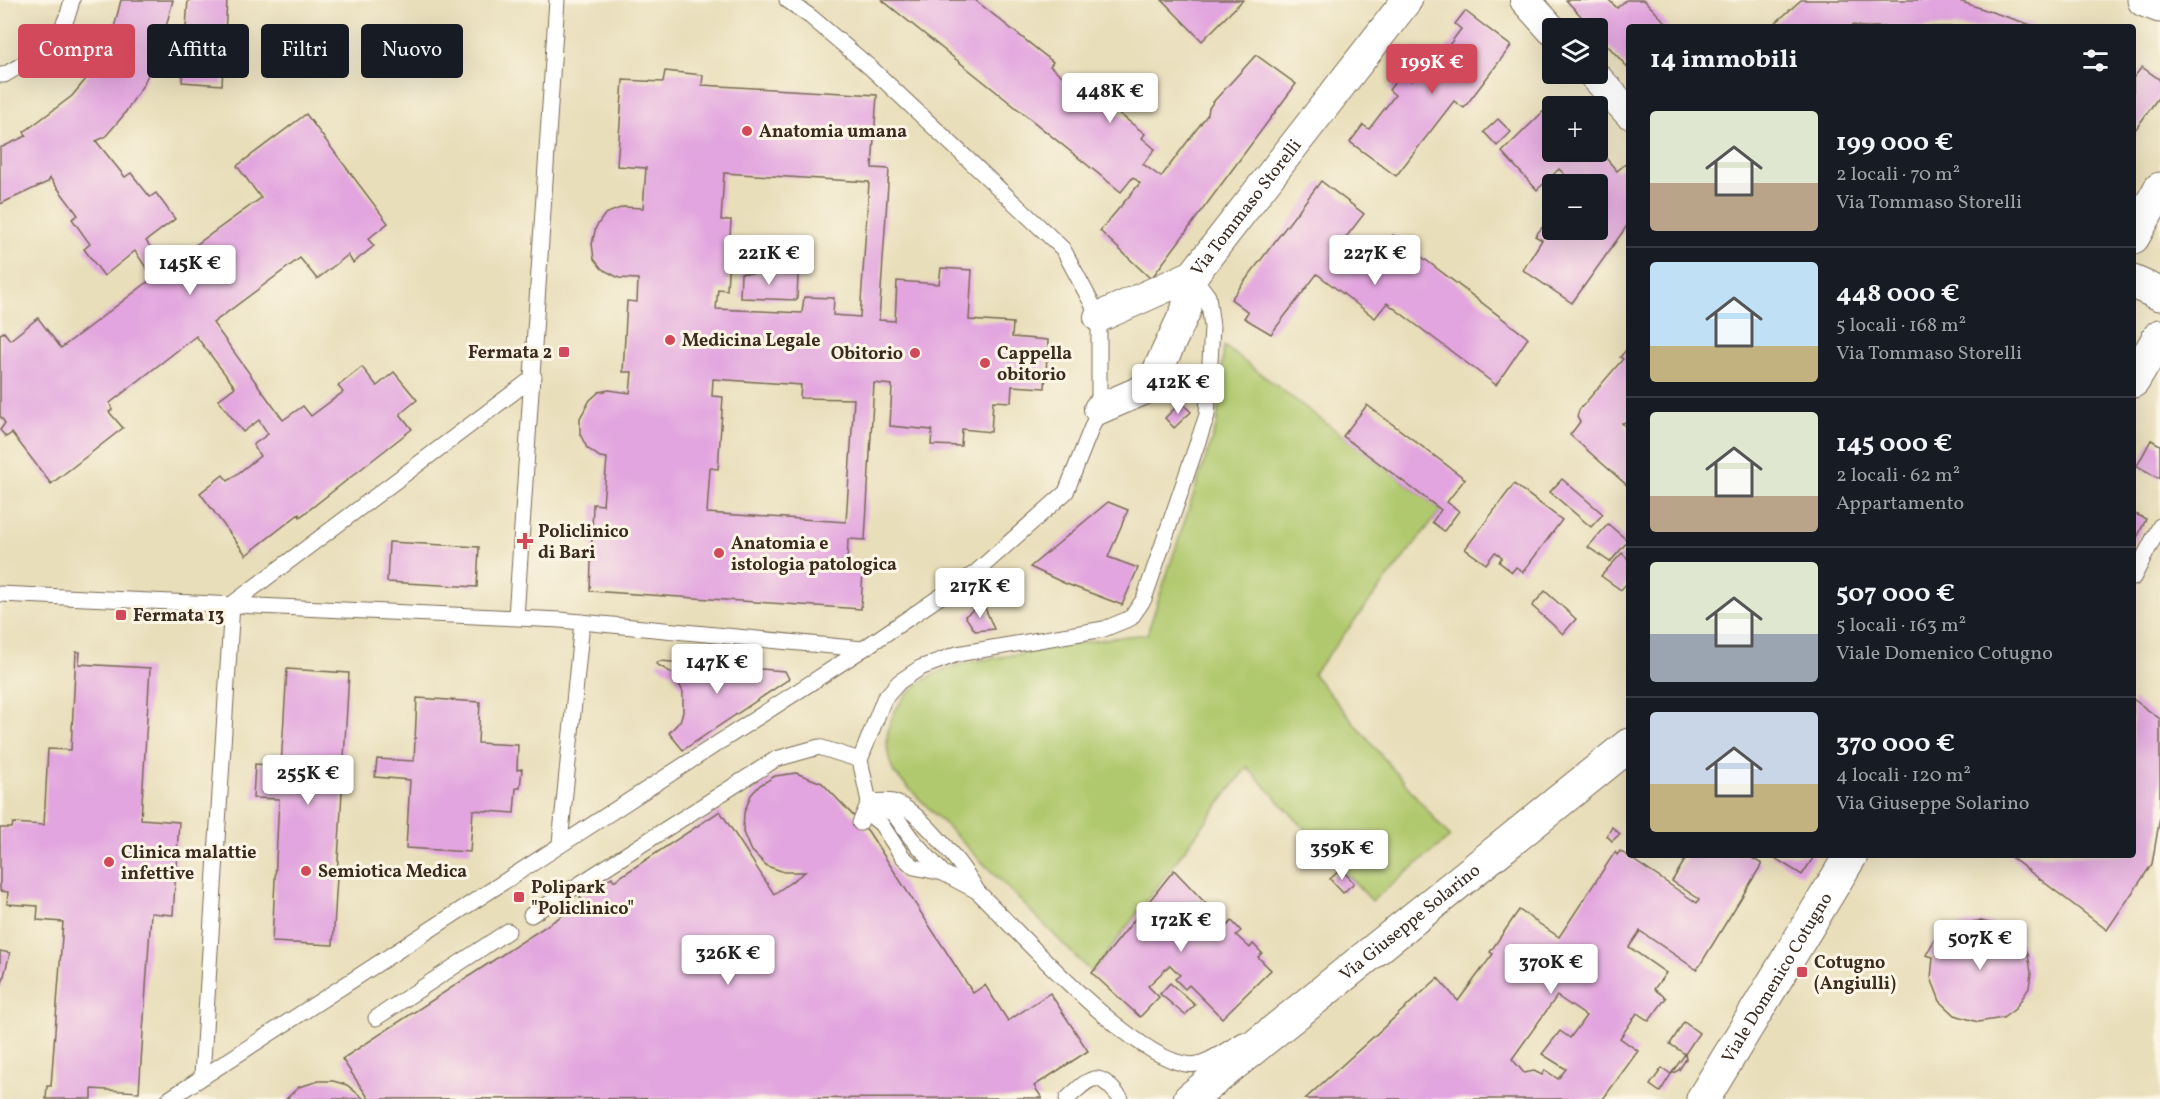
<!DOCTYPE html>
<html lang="it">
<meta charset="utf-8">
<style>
body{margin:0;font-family:Vollkorn,serif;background:#20242c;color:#f1f3f6;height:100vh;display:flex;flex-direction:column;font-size:22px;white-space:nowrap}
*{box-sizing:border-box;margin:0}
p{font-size:20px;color:#9ea1a6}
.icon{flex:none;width:33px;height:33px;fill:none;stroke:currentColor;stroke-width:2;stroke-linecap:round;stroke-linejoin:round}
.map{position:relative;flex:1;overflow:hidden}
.panel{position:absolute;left:1626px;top:24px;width:510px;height:834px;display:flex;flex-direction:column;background:#171b24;border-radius:6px;box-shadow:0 6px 24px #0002}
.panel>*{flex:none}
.guide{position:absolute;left:18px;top:24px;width:570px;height:54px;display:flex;gap:12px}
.controls{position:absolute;left:1542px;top:18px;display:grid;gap:12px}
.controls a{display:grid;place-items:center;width:66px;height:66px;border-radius:6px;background:#171b24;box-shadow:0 6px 24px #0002;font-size:30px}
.price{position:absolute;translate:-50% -51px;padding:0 14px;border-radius:6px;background:#fff;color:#222;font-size:20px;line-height:39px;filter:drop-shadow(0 2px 3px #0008)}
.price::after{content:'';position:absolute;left:50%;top:36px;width:18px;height:14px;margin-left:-9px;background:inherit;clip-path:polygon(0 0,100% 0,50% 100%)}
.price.current{background:#d1495b;color:#fff}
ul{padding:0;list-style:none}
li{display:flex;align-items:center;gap:18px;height:150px;padding:0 24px}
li+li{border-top:2px solid #363941}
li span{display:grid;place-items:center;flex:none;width:168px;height:120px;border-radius:6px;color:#555}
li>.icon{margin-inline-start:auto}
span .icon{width:72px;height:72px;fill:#fffc;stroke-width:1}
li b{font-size:26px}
h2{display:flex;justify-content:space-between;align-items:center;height:72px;padding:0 24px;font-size:26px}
.tag{padding:0 21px;border-radius:6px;background:#171b24;box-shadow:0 6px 24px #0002;font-size:21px;line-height:54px}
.tag.current{background:#d1495b;color:#fff}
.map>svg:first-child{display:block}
</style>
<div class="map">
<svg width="2160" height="1099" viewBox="0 0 2160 1099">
<rect width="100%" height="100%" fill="#fcf5e5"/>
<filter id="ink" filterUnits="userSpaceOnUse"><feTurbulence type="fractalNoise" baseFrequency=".0167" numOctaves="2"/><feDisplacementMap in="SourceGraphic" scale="12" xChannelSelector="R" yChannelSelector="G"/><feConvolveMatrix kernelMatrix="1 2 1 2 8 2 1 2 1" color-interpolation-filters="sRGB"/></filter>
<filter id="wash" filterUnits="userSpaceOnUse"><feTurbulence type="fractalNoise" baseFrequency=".008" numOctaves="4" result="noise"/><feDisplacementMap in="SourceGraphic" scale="24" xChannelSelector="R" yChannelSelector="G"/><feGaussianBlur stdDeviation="1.35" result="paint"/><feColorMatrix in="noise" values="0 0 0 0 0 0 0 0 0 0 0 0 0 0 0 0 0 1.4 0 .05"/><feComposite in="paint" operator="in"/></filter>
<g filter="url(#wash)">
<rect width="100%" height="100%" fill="#e8deba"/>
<!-- green -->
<path fill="#b1c96e" stroke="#767a46" stroke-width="1.5" d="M1224 346 1441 510 1313 674 1450 837 1372 901 1247 767 1092 973 894 773C874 727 900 689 943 670 968 660 999 658 1024 653 1065 645 1106 638 1147 634L1217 424Z"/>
<g id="blocks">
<!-- building -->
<g fill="#e2a5df" fill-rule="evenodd">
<polygon points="121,0 173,0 160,50 143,85 123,116 105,137 96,141 125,177 131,173 150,197 156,193 175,219 146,241 165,267 261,198 237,166 306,114 388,223 368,239 374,246 353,263 348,255 317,279 300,258 213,323 283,420 303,406 311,416 343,392 338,386 362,367 377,386 394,372 417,400 400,414 412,429 300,517 299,514 246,555 200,493 223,475 228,481 260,456 253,445 268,434 259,420 243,432 218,400 235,387 196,336 110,403 112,410 109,412 123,428 51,484 12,433 6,437 0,430 5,423 0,416 0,334 4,332 10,340 38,318 61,348 153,278 135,251 104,276 84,249 90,244 72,219 78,215 50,178 48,182 0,204 0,148 26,136 24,132 72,96 86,79 114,28"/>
<polygon points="188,0 227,0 222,85 182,82"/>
<polygon points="882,0 975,0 1053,62 1050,66 1076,87 1080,83 1145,134 1142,138 1155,149 1143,164 1161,177 1208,114 1209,108 1214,101 1256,55 1296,84 1151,279 1100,231 1140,183 1133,177 1121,192"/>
<polygon points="1162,0 1243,0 1202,41"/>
<polygon points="1566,0 1609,0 1617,8 1626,0 1644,0 1670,27 1629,27 1629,69 1598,35 1598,28 1592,28"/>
<polygon points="1801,0 1956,0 2037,27 1862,27 1854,25 1850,27 1771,27"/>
<polygon points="1465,11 1511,46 1464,108 1454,101 1396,176 1350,142 1363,125 1369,129 1389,103 1395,95 1389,90 1401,74 1412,81 1423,67 1429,72 1461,29 1455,24"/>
<polygon points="2142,67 2160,80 2160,95 2133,133 2133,78"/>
<path d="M665 71 703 75 702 85 877 95 872 168 889 169 879 320 895 321 897 281 939 284 941 268 972 270 969 320 1013 323 1012 337 1048 340 1045 388 1012 386 1011 402 993 401 991 432 962 429 961 446 931 445 932 430 890 426 892 385 874 383 865 540 848 539 847 567 863 568 861 609 590 591 593 504 603 505 607 458 600 457 587 448 580 434V418L590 400 599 392 609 390 630 393 632 372H623L627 301 637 302 638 279 619 278 602 269 594 259 592 244 596 227 605 214 623 207 643 208 646 168 617 166 623 80 663 82ZM724 173 869 182 860 317 833 315 834 298 804 297 802 313 716 309 718 289 727 290 731 220H721ZM713 379 801 385 800 398 854 399 846 522 707 513 710 468 718 469 723 397 712 396Z"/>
<polygon points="1555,100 1562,106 1552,106 1552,152 1598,152 1598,149 1617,171 1627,163 1629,164 1629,223 1572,303 1523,270 1542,240 1535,236 1545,224 1551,230 1598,230 1598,184 1574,184 1559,169 1537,190 1502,152"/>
<polygon points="1498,119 1511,132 1497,146 1484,132"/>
<polygon points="1321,181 1364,214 1336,250 1365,271 1393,235 1528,338 1496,385 1387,303 1375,318 1317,274 1271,334 1244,318 1248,312 1231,299"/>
<polygon points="741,273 798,275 797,300 740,298"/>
<polygon points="1629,347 1629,421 1622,423 1629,430 1629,487 1570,435 1580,422 1577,417 1579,410 1623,359 1620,357"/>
<polygon points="1181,402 1191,412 1174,428 1165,418"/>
<polygon points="1367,405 1465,479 1447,502 1459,511 1444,531 1432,522 1441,510 1343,436"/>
<polygon points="2151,440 2160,445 2160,479 2137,466"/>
<polygon points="1562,479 1603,514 1591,527 1550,492"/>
<polygon points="1514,484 1562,520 1523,572 1516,567 1512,572 1499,562 1502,557 1495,552 1486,564 1465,549"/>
<polygon points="1108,502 1128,510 1108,557 1138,568 1122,605 1064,583 1030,567"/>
<polygon points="2133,513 2146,519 2133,546"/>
<polygon points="1608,524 1628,541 1610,562 1588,547"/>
<polygon points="389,542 479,547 477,587 387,582"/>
<polygon points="1622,553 1629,560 1629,581 1621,590 1601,576"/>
<polygon points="1545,591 1576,619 1563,634 1532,606"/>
<polygon points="983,603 994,629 975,631 965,616"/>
<polygon points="76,652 80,652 79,664 150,668 141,819 179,822 173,915 151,913 139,1092 92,1089 92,1099 46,1099 47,1086 51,1086 63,922 37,920 38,906 7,904 8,892 0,891 0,828 12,828 13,823 44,825 48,749 71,750"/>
<polygon points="660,661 785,671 789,679 683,750 669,733 680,721 683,712 683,692 674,674 656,664"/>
<polygon points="287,669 349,673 333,945 272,942 279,799 253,798 255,764 281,766"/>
<polygon points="417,698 480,702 478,743 518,745 517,770 522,769 520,788 516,788 514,813 473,810 470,852 406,848 410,780 375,777 377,759 414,761"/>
<polygon points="2133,699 2160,719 2160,817 2152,864 2107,930 2008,855 2133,855"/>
<polygon points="796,773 822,783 868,831 973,993 985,985 1008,1021 1050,993 1088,1051 1034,1086 1042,1098 369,1099 342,1059 583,902 580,897 612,877 614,881 720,811 774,894 805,872 784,872 767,866 750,849 743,832 744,813 751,795 760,785 775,776"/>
<polygon points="1612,827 1620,834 1612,841 1607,836"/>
<path d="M1620 851 1697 903 1699 899 1672 881 1688 855H1747L1762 864 1697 970 1640 931 1629 947 1666 973 1654 989 1666 998 1649 1021 1637 1013 1620 1038 1638 1051 1603 1099H1305L1438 978 1458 1001 1493 954 1490 952 1519 910 1559 937 1615 852 1617 855ZM1557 996 1586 1016 1570 1038 1560 1031 1542 1054 1566 1069 1558 1079 1545 1070 1542 1075 1534 1071 1524 1073 1512 1059Z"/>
<polygon points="1770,855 1815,855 1802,875"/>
<polygon points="1341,869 1354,883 1343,893 1330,879"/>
<polygon points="1174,870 1227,926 1232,921 1241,931 1236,935 1250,948 1253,944 1262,953 1258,957 1271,970 1222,1018 1189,985 1185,989 1175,979 1180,975 1170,965 1148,986 1159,997 1140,1017 1092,973"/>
<polygon points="1981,921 2005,927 2016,937 2028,953 2031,973 2029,988 2015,1009 2003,1018 1978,1022 1955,1015 1940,1001 1931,978 1933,957 1926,955 1936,937 1949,925 1952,930 1966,924"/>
<polygon points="0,951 10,953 1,987 0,987"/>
<polygon points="1170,983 1195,1005 1185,1015 1160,994"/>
<polygon points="1684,1022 1699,1033 1685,1054 1670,1044"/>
<polygon points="1685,1054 1686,1059 1679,1070 1671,1074 1660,1092 1650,1085 1662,1068 1671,1074"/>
<polygon points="319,1081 333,1081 347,1085 364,1099 286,1099 299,1087"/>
</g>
</g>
</g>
<g filter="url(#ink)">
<use href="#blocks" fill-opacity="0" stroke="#786955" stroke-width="1.5"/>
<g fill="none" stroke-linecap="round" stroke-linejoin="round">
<defs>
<g id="lane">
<path d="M0 75H4C39 55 63 42 72 0"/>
<polyline points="2133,578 2160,526"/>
<polyline points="0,594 560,620 863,649"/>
<polyline points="516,617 557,0"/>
<path d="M869 802C876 802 886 800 893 802 918 808 965 868 977 891 1015 928 1145 1075 1198 1064 1212 1061 1230 1047 1243 1040"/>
<polyline points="877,805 894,814 911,838 943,873 977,891"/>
<polyline points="866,812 881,824 902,856 914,867 943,873"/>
<polyline points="860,823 869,802 860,760 884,699 899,682 920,668 957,654 1104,629 1131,618 1144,599 1207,415 1212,327 1208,296 1193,276"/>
<polyline points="560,843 582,622"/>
<polyline points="531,915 776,759 819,747 860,760"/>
<polyline points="376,1018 508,931"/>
<polyline points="202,1076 232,604 534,377"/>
<polyline points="169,1099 863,649 975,573 1066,492 1099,409 1099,317 1063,249 872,69 811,17 787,0"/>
<path d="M1067 1099C1093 1075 1097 1069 1121 1099"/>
</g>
<g id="street">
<polyline points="1525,0 1552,30"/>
<polyline points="1593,74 1629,113"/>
<polyline points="1099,317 1193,275"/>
<path id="s1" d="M1099 409 1150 387 1186 310 1193 275 1407 0"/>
</g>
<g id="secondary">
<polyline points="2144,0 2160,6"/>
<path id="s2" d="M1190 1099 1629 745"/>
</g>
<g id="primary">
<polyline points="2133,237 2160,189"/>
<polyline points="2133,282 2160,294"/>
<polyline points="2133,381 2160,336"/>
<path id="s3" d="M1703 1099 1851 855"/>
</g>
</defs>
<!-- lane casing -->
<use href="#lane" stroke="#786955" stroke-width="17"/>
<!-- street casing -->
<use href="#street" stroke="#786955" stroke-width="32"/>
<!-- secondary casing -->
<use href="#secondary" stroke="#786955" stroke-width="35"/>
<!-- primary casing -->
<use href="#primary" stroke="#786955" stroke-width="35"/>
<!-- lane -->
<use href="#lane" stroke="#fff" stroke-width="15"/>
<!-- street -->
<use href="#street" stroke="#fff" stroke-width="30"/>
<!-- secondary -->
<use href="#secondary" stroke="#fff" stroke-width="33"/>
<!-- primary -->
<use href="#primary" stroke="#fff" stroke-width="33"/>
</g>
</g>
<!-- markers -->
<g fill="#d1495b" stroke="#fcf5e5" stroke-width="2">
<circle cx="747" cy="131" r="6"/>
<circle cx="670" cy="340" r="6"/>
<rect x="558" y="346" width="12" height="12" rx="3"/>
<circle cx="915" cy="353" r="6"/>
<circle cx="985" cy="363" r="6"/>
<path d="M522 532h6v6h6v6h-6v6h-6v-6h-6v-6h6z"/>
<circle cx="719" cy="553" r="6"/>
<rect x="115" y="609" width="12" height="12" rx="3"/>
<circle cx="109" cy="862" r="6"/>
<circle cx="306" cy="871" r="6"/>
<rect x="513" y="891" width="12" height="12" rx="3"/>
<rect x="1796" y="966" width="12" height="12" rx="3"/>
</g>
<g text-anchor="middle" stroke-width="6" stroke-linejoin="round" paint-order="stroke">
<!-- poi labels -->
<g font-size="18" font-weight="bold" fill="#3b2a1e" stroke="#fcf5e5" text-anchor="start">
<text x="759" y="137">Anatomia umana</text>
<text x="682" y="346">Medicina Legale</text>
<text x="552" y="358" text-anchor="end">Fermata 2</text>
<text x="903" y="359" text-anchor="end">Obitorio</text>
<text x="997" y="359">Cappella<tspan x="997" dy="21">obitorio</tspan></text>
<text x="538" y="537">Policlinico<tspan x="538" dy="21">di Bari</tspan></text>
<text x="731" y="549">Anatomia e<tspan x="731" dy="21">istologia patologica</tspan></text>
<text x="133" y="621">Fermata 13</text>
<text x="121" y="858">Clinica malattie<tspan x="121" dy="21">infettive</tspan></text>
<text x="318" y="877">Semiotica Medica</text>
<text x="531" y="893">Polipark<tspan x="531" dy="21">"Policlinico"</tspan></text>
<text x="1814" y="968">Cotugno<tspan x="1814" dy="21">(Angiulli)</tspan></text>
</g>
<!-- street labels -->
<g font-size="18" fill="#3b2a1e" stroke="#fcf5e5">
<text dy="6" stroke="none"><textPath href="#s1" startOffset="262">Via Tommaso Storelli</textPath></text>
<text dy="6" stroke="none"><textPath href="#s2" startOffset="282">Via Giuseppe Solarino</textPath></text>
<text dy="6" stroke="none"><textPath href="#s3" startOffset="142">Viale Domenico Cotugno</textPath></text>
</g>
</g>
</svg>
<div class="controls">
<a><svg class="icon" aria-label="layers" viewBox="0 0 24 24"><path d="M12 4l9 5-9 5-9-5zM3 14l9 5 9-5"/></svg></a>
<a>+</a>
<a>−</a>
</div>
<b class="price current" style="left:1432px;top:95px">199K €</b>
<b class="price" style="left:1110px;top:124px">448K €</b>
<b class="price" style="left:769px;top:286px">221K €</b>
<b class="price" style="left:1375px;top:286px">227K €</b>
<b class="price" style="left:190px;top:296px">145K €</b>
<b class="price" style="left:1178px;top:415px">412K €</b>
<b class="price" style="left:980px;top:619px">217K €</b>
<b class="price" style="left:717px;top:695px">147K €</b>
<b class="price" style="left:308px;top:806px">255K €</b>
<b class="price" style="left:1342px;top:881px">359K €</b>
<b class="price" style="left:1181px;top:953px">172K €</b>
<b class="price" style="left:1980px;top:971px">507K €</b>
<b class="price" style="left:728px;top:986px">326K €</b>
<b class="price" style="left:1551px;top:995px">370K €</b>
<div class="guide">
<a class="tag current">Compra</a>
<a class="tag">Affitta</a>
<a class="tag">Filtri</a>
<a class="tag">Nuovo</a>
</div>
<section class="panel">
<h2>14 immobili<svg class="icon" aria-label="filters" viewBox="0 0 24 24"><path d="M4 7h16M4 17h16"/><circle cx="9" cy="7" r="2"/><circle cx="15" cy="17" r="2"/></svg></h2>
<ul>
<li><span style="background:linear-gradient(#dfe7d0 60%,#b9a48a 0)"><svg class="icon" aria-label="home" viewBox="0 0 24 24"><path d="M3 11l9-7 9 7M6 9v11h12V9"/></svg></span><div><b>199 000 €</b><p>2 locali · 70 m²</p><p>Via Tommaso Storelli</p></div></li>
<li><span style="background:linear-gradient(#bfe0f5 70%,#c2b280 0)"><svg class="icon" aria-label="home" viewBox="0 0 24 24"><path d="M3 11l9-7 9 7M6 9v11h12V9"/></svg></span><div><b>448 000 €</b><p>5 locali · 168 m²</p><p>Via Tommaso Storelli</p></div></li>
<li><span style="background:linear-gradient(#dfe7d0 70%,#b9a48a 0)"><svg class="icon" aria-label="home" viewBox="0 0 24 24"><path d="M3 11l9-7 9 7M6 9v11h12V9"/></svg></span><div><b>145 000 €</b><p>2 locali · 62 m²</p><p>Appartamento</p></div></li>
<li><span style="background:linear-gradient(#dfe7d0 60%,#9aa5b1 0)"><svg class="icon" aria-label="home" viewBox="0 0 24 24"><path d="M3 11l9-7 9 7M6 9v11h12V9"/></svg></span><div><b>507 000 €</b><p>5 locali · 163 m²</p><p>Viale Domenico Cotugno</p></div></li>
<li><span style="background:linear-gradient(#c9d6e8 60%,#c2b280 0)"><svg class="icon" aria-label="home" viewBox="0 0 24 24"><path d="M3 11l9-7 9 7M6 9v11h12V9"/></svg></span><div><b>370 000 €</b><p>4 locali · 120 m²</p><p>Via Giuseppe Solarino</p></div></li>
</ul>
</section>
</div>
